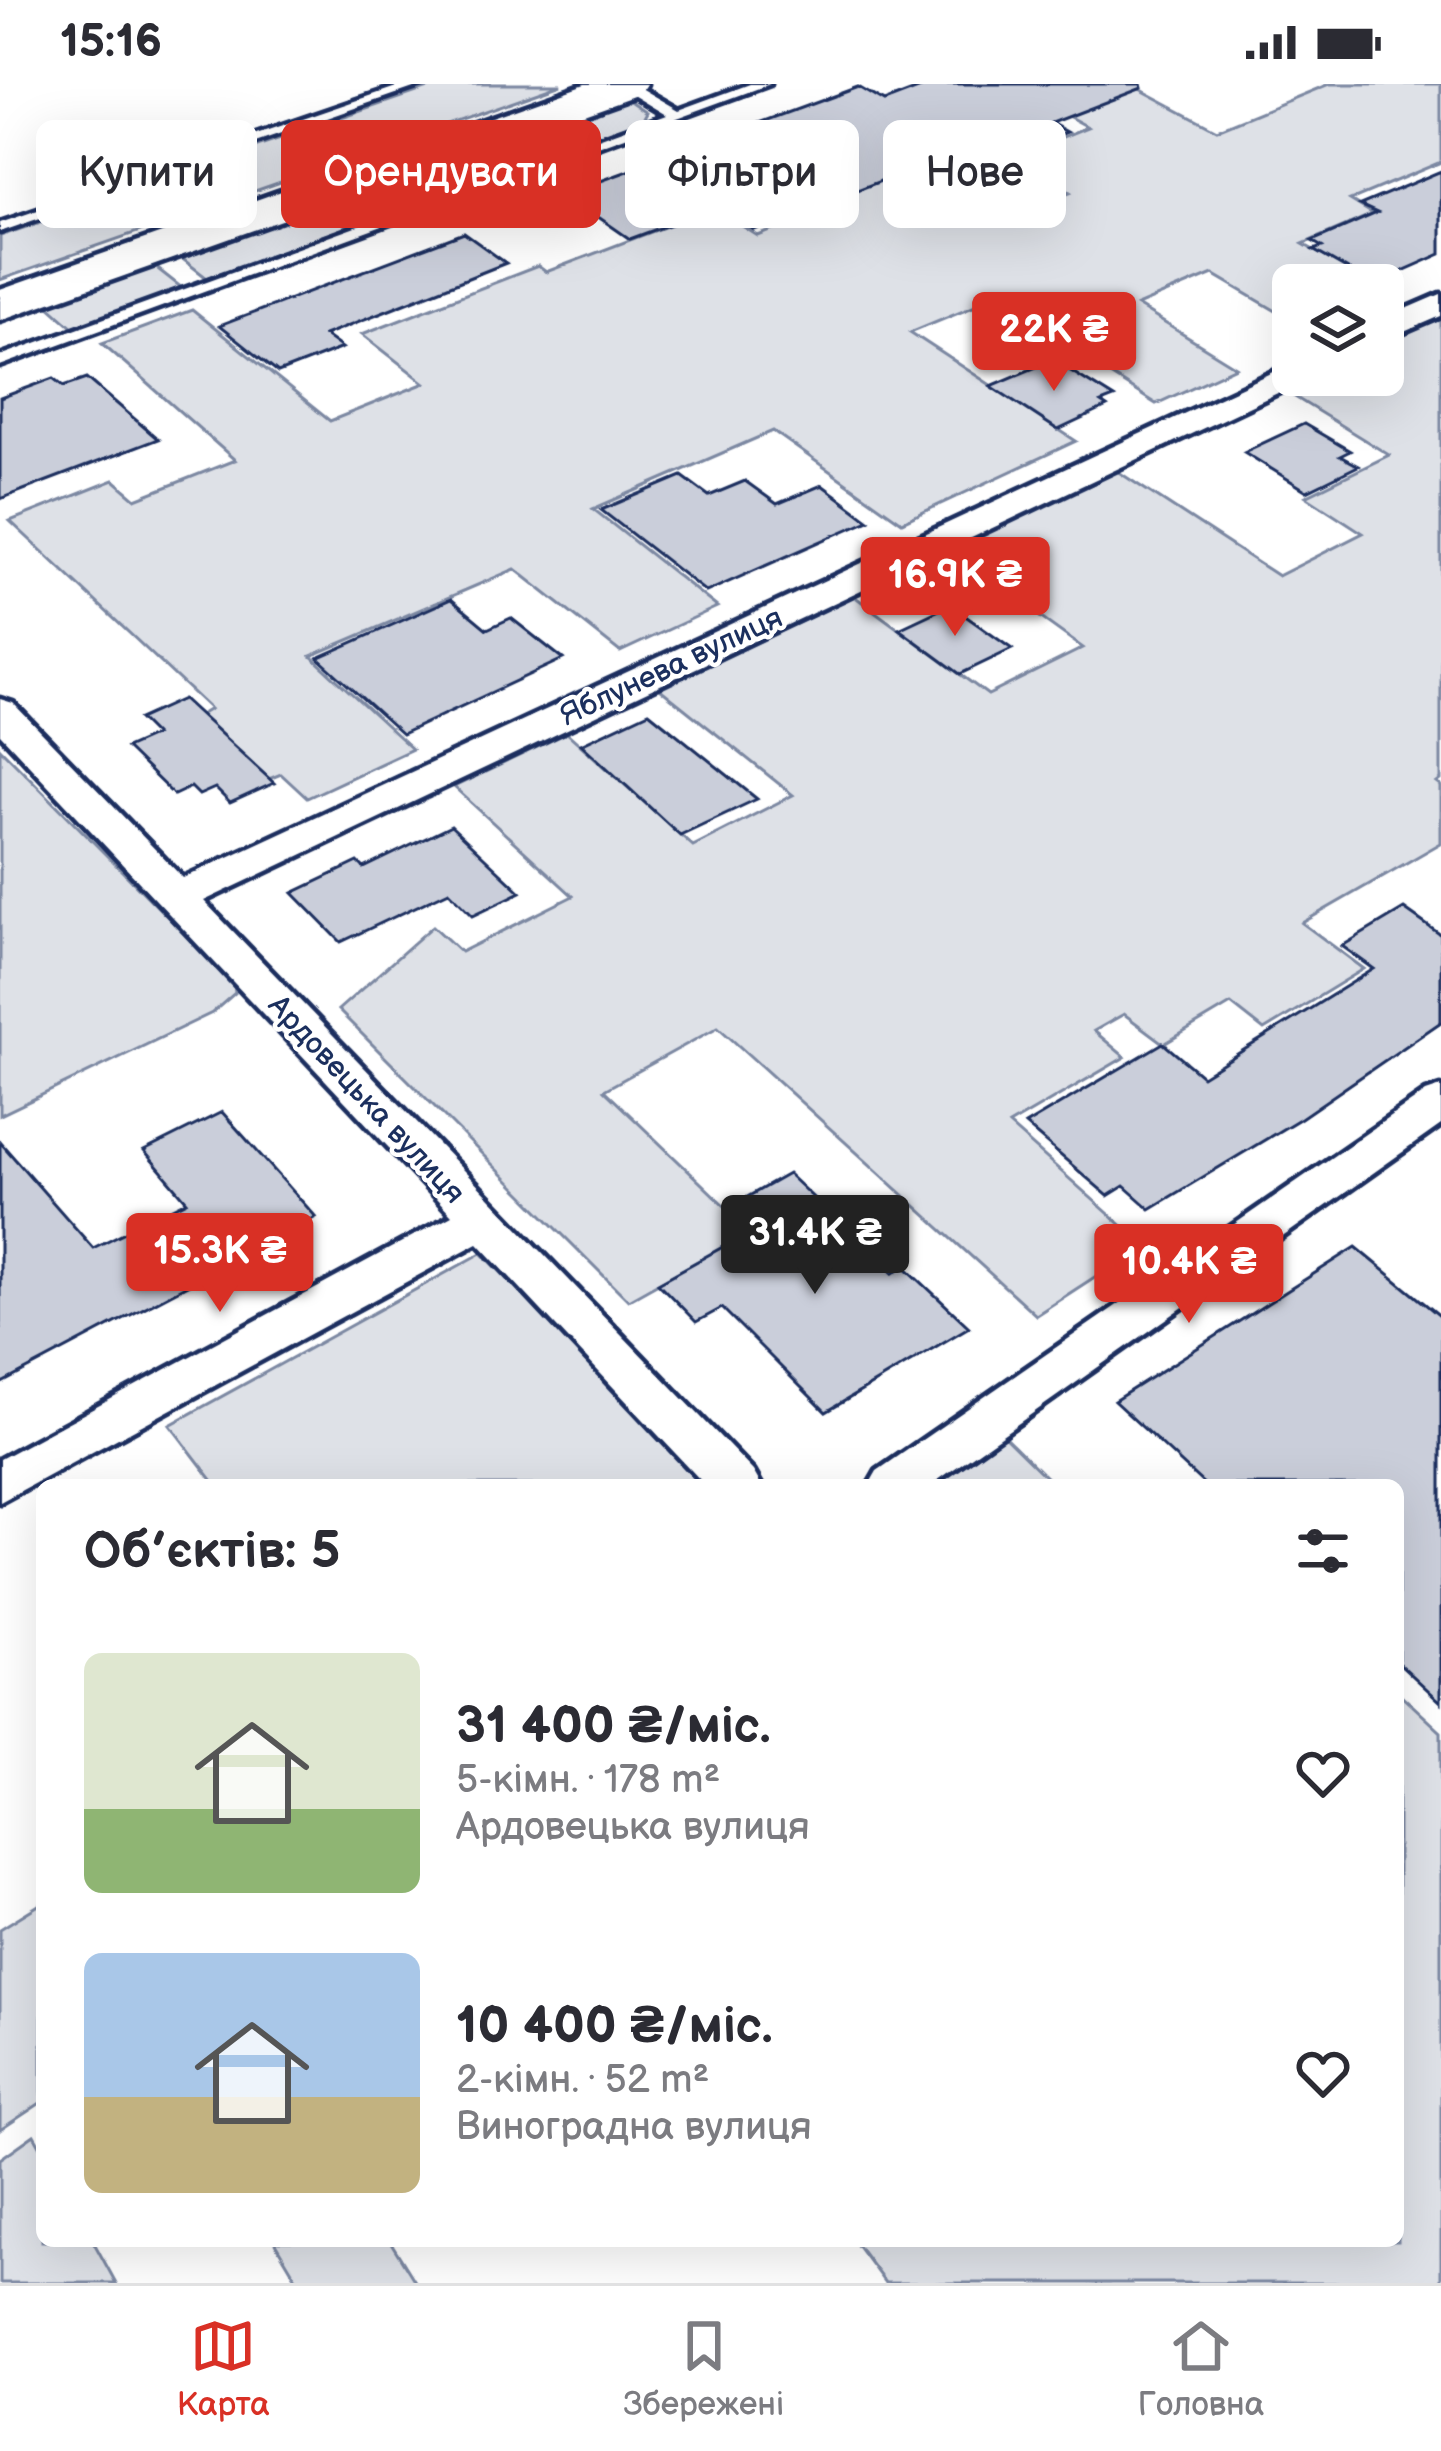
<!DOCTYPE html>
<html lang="uk">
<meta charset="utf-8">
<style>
body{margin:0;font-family:"Balsamiq Sans",sans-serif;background:#f2f2f3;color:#2b2b33;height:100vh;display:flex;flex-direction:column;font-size:45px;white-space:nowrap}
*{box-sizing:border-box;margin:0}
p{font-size:39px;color:#7c7c81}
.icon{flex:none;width:66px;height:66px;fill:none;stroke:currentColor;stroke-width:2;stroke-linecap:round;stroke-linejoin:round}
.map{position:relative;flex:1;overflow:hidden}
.drawer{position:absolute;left:36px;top:1395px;width:1368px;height:768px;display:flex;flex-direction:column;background:#fff;border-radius:18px;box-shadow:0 12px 48px #0002}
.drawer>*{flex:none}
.hud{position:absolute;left:36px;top:36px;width:1371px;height:108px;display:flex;gap:24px}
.buttons{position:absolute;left:1272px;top:180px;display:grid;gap:24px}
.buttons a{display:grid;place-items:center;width:132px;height:132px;border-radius:18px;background:#fff;box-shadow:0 12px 48px #0002;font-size:60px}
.price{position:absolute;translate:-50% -102px;padding:0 27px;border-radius:12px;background:#d93025;color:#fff;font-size:39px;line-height:78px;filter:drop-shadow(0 3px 6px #0008)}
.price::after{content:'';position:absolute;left:50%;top:72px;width:36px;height:27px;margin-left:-18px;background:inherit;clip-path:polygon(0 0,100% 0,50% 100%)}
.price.selected{background:#222;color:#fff}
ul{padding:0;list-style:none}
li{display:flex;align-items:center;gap:36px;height:300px;padding:0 48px}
li span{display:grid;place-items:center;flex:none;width:336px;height:240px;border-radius:18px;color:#555}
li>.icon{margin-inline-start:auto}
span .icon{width:144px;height:144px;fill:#fffc;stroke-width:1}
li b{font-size:51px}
h2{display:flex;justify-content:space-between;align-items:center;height:144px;padding:0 48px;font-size:51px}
.pill{padding:0 42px;border-radius:18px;background:#fff;box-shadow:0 12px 48px #0002;font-size:42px;line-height:108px}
.pill.selected{background:#d93025;color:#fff}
.status{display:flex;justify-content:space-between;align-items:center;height:84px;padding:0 60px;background:#fff;direction:ltr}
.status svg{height:33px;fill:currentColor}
.tab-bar{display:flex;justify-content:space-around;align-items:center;height:168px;border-top:3px solid #e1e1e2;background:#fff;font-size:33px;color:#7c7c81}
.tab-bar a{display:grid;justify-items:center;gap:6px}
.tab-bar .selected{color:#d93025}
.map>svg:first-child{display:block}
</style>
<div class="status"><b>15:16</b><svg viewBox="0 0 49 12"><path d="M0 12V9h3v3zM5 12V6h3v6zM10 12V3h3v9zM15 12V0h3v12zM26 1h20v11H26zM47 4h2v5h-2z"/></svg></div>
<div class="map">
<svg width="1441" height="2199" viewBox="0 0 1441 2199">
<rect width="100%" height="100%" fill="#fff"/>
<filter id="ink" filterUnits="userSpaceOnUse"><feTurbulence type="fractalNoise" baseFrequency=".00833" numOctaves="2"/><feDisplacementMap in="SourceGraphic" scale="24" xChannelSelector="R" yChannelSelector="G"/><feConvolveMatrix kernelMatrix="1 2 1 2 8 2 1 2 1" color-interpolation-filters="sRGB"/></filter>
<g filter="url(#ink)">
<!-- green -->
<g fill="#dee1e7" stroke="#7c88a2" stroke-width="3">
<polygon points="440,0 561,0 0,196 0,152"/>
<polygon points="1009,0 1130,0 1217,46 1329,0 1441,0 1441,78 1350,116 1373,130 1303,160 1375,201 1293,201 1293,237 1213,190 1137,222 1236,283 1156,320 990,215 910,248 1076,357 902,438 773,347 593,425 717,523 620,568 515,485 311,572 412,665 307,714 281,690 269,695 200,631 210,625 10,437 114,396 136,415 235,376 102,259 192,226 330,337 425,299 362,250 538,182 546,188 714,124 758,152 837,121 798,95 874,67 994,138 1070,108 1014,73 1088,43"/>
<polygon points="627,13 648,27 643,36 207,194 180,173"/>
<polygon points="154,182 182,204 73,243 47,220"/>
<polygon points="1441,233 1441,696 1437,699 1441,702 1441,759 1302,839 1364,885 1264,946 1231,920 1164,960 1124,930 1094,947 1125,973 1009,1041 1144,1161 1036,1231 718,943 604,1006 751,1147 628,1216 338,926 433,842 461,868 573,812 454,703 567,649 693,762 793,711 660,605 854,512 988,611 1083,564 948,467 1117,387 1278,492 1363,449 1306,412 1389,371 1285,307 1319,291 1383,291 1383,261"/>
<polygon points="0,664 234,900 235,909 212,929 0,1031"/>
<polygon points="482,1169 709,1401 216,1401 170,1341"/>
<polygon points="999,1347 1054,1401 926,1401"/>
<polygon points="1398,1608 1441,1648 1441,2199 885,2199 854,2157 1398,2157"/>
<polygon points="42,1819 42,2018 0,2046 0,1845"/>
<polygon points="34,2051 42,2065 42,2157 93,2157 116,2199 0,2199 0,2075"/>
<polygon points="274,2157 390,2157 416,2199 299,2199"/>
</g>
<!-- building -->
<g fill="#caceda" stroke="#1b2f5e" stroke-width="3">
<polygon points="931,0 1141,0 1142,4 1051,39 1067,48 1009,71 984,57 754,146 719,122 630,155 565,110 858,3 884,18"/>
<polygon points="1441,87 1441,170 1373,200 1313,166 1322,163 1312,157 1377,129 1360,121"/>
<polygon points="464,149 506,179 324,251 342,264 278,289 219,242"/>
<polygon points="1053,276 1114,314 1101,319 1107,323 1058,346 991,302"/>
<polygon points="54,294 64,302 87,294 158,355 0,415 0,314"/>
<polygon points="1304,340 1350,367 1340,372 1358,382 1307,407 1244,368"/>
<polygon points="682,392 709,412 745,397 777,420 822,401 869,436 706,508 601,426"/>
<polygon points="451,515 487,545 511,534 563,575 402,650 318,574"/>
<polygon points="950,521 1012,565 960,590 899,545"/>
<polygon points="183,615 274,699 230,719 215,704 199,711 191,703 174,711 126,664 155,651 139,635"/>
<polygon points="649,628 757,715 680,751 581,660"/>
<polygon points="451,742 521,808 473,831 449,807 341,858 293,809 358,778 364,784"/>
<polygon points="1404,825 1441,851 1441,938 1301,1034 1150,1125 1124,1102 1108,1112 1025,1041 1163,959 1202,992 1374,885 1342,862"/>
<polygon points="222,1028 316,1133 0,1300 0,1058 93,1164 187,1117 144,1067"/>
<polygon points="788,1090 893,1189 904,1182 969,1243 826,1328 722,1224 696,1238 658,1199 757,1144 733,1121"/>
<polygon points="1356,1163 1441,1233 1441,1618 1398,1578 1398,1401 1205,1401 1114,1317"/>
</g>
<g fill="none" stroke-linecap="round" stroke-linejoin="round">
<defs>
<g id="lane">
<polygon points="405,0 425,0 0,148 0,139"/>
<polygon points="617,0 634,0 679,26 750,0 770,0 0,282 0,272 667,30"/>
</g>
<g id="street">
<polygon points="1441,210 1441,232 1383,257 1383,235"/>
<polygon points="1293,279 1293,291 1308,291 1305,296 204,817 753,1387 761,1401 705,1401 478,1159 0,1418 0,1375 452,1131 0,650 0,615 13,619 183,794"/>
<polygon points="1441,1003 1441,1041 931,1401 869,1401 877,1387 1426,1008"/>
</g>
<polygon id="highway" points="585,0 646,0 640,9 0,236 0,206"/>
</defs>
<!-- lane casing -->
<use href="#lane" stroke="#1b2f5e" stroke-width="9"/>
<!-- street casing -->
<use href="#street" stroke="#1b2f5e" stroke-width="9"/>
<!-- highway casing -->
<use href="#highway" stroke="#1b2f5e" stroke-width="9"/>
<!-- lane -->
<use href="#lane" fill="#fff" fill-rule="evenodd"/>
<!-- street -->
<use href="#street" fill="#fff" fill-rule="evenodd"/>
<!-- highway -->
<use href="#highway" fill="#fff" fill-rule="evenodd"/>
</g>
</g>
<g text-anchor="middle" stroke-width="9" stroke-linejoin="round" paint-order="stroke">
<!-- street labels -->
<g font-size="30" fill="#1b2f5e" stroke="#fff">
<text transform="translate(671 582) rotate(-25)" y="10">Яблунева вулиця</text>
<text transform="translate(367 1015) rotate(47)" y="10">Ардовецька вулиця</text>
</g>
</g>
</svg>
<div class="buttons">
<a><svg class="icon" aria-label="layers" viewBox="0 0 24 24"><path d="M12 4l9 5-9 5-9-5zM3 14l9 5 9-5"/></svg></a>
</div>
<b class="price" style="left:1054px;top:310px">22K ₴</b>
<b class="price" style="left:955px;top:555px">16.9K ₴</b>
<b class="price selected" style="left:815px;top:1213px">31.4K ₴</b>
<b class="price" style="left:220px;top:1231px">15.3K ₴</b>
<b class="price" style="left:1189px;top:1242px">10.4K ₴</b>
<div class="hud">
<a class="pill">Купити</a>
<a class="pill selected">Орендувати</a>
<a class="pill">Фільтри</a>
<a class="pill">Нове</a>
</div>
<section class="drawer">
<h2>Об’єктів: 5<svg class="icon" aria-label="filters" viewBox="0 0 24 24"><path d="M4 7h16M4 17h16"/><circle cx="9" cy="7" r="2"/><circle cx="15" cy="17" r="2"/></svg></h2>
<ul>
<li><span style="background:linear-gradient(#dfe7d0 65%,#8fb573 0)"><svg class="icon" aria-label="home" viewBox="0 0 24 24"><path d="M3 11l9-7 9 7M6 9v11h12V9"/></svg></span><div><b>31 400 ₴/міс.</b><p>5-кімн. · 178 m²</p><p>Ардовецька вулиця</p></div><svg class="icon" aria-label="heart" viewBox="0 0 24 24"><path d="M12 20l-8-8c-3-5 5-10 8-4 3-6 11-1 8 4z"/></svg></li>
<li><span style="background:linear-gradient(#a9c7e8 60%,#c2b280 0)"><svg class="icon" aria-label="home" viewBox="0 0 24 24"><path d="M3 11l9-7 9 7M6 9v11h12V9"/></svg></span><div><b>10 400 ₴/міс.</b><p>2-кімн. · 52 m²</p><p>Виноградна вулиця</p></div><svg class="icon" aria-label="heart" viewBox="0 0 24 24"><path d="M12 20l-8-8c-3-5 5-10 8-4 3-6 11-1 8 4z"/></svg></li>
</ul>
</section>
</div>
<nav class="tab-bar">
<a class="selected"><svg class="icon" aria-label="map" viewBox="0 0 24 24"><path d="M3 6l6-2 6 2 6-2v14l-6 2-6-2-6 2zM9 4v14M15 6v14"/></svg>Карта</a>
<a><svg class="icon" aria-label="saved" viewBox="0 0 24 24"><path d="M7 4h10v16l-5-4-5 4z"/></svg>Збережені</a>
<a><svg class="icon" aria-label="home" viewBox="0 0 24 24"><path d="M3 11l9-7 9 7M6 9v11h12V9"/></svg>Головна</a>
</nav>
